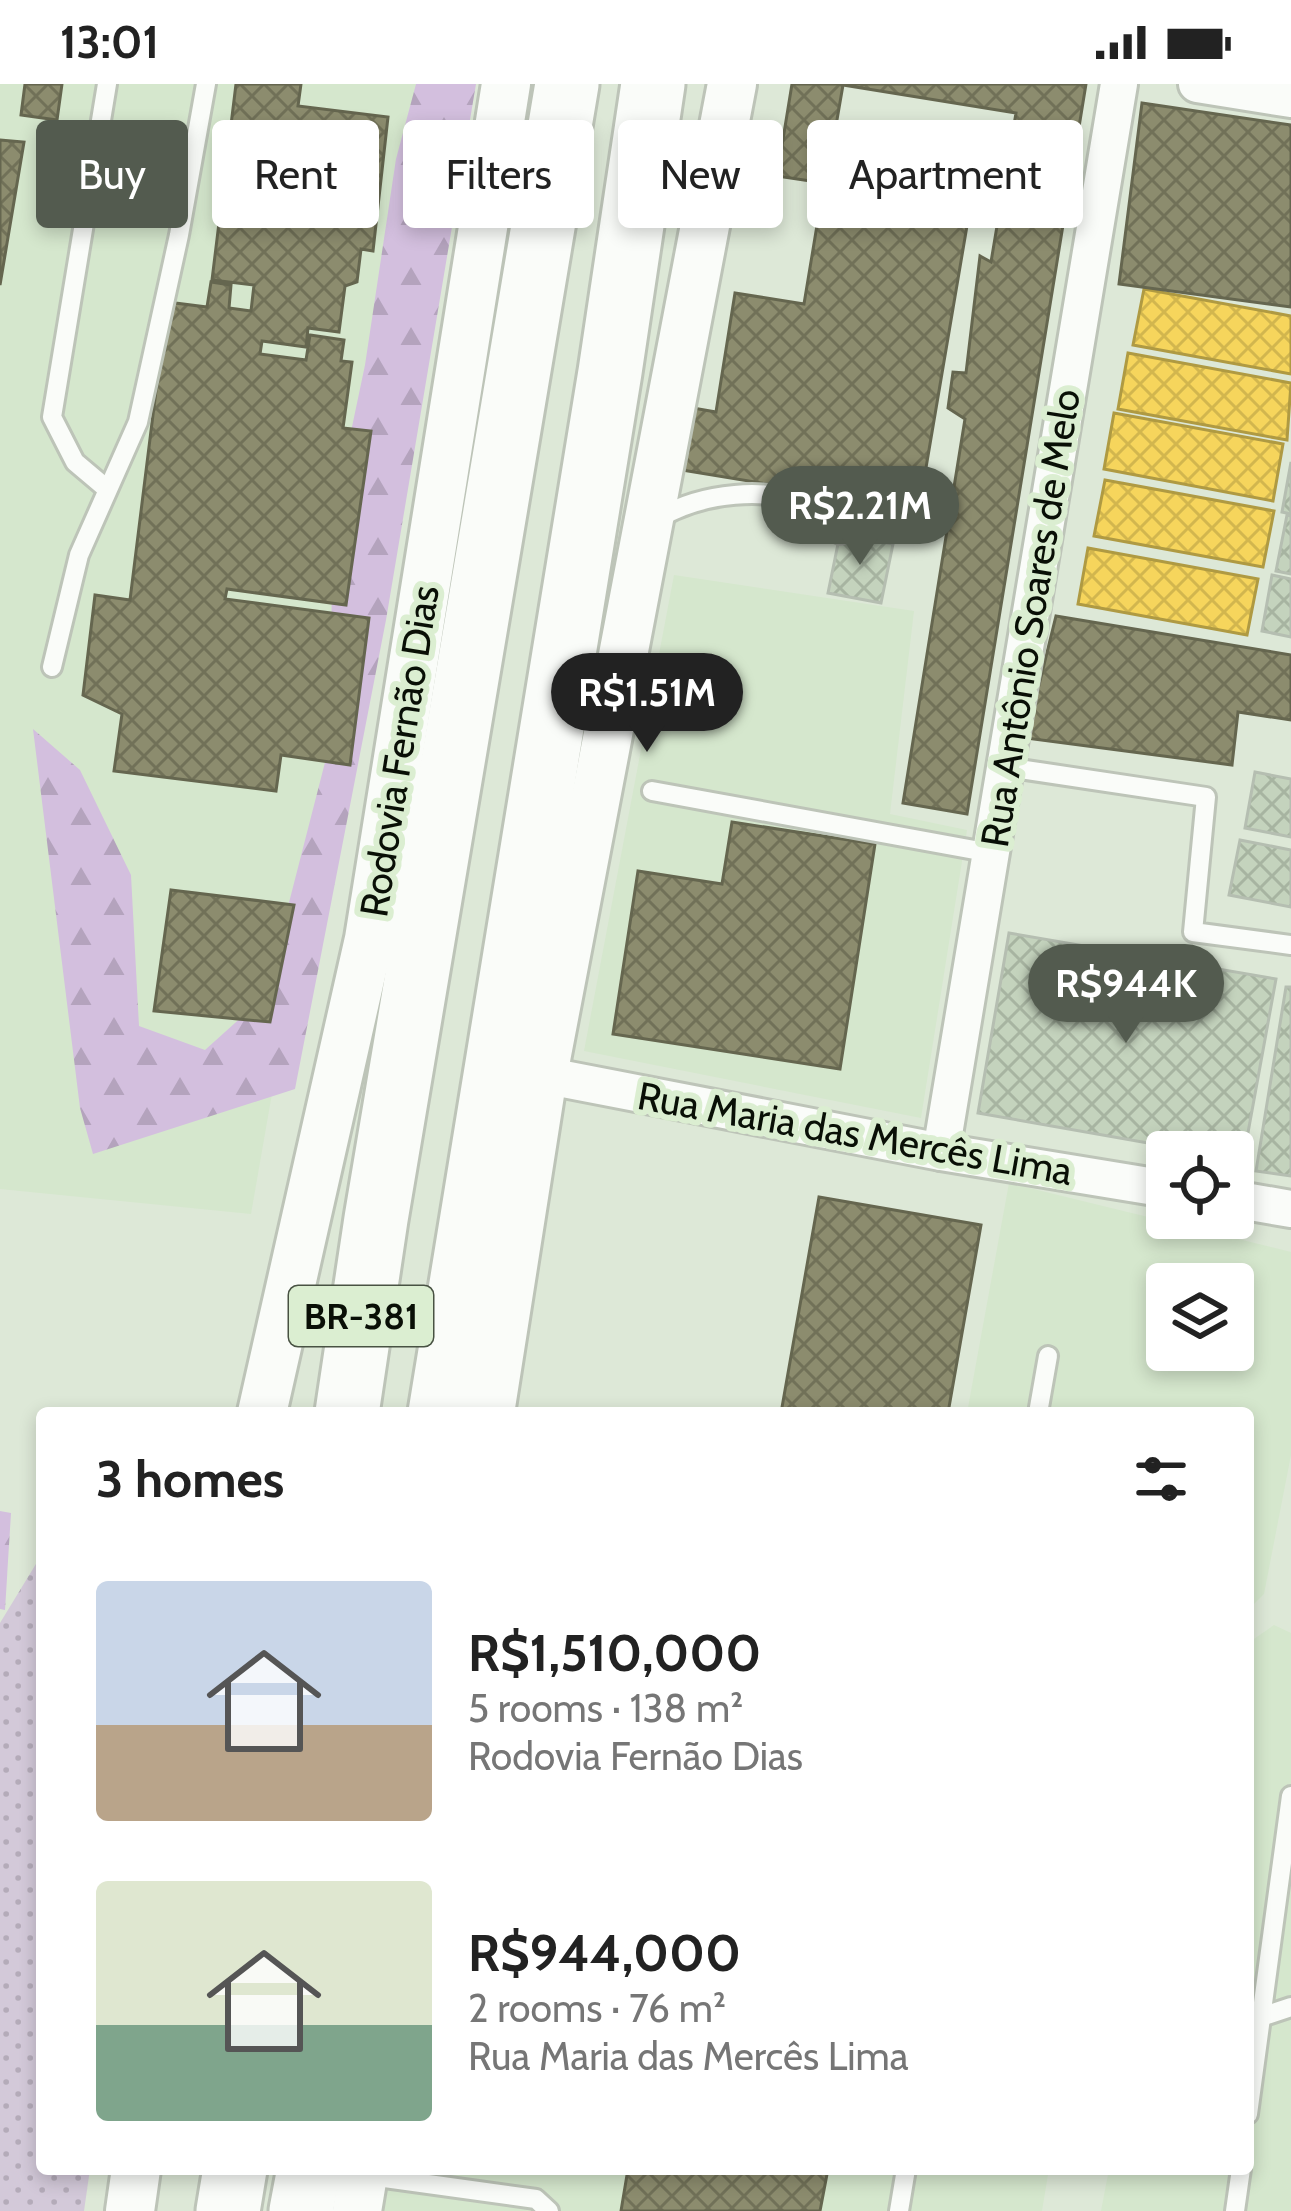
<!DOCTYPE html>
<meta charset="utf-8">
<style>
body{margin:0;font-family:Cabin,sans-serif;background:#f2f2f2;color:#222;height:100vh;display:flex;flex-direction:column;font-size:45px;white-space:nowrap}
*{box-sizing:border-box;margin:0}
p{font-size:39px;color:#767676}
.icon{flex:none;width:66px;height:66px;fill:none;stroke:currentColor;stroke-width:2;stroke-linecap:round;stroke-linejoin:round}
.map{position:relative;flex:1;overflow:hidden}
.panel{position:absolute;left:36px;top:1323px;width:1218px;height:768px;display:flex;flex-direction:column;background:#fff;border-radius:12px;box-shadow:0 6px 18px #0003}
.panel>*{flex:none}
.top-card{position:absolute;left:36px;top:36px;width:1221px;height:108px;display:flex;gap:24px}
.controls{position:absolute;left:1146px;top:1047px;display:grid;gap:24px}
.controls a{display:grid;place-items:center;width:108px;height:108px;border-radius:12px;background:#fff;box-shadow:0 6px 18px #0003;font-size:60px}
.price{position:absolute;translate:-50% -102px;padding:0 27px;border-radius:42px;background:#535b4f;color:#fff;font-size:39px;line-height:78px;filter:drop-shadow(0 3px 6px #0008)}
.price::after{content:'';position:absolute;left:50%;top:72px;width:36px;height:27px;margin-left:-18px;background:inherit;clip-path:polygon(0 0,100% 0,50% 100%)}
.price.active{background:#222;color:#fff}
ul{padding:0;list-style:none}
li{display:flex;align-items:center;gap:36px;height:300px;padding:0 60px}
li span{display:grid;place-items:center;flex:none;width:336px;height:240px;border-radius:12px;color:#555}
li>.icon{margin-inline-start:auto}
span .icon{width:144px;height:144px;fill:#fffc;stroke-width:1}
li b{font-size:51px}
h2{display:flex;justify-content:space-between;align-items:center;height:144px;padding:0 60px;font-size:51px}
.chip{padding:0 42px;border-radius:12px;background:#fff;box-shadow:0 6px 18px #0003;font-size:42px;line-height:108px}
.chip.active{background:#535b4f;color:#fff}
.status{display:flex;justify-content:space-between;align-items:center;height:84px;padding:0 60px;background:#fff;direction:ltr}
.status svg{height:33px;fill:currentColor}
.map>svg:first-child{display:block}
</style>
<div class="status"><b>13:01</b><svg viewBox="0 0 49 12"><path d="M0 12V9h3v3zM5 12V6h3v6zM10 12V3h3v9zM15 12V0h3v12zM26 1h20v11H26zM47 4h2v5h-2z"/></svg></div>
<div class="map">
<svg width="1291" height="2127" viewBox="0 0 1291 2127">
<defs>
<pattern id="grass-dots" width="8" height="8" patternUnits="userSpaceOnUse" patternTransform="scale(3)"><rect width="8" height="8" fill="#d3c9d9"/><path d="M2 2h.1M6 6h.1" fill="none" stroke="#b4abb9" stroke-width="1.8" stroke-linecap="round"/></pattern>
<pattern id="forest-firs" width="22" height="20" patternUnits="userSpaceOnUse" patternTransform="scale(3)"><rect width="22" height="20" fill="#d3bfde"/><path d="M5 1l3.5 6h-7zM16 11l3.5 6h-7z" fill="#b4a3bd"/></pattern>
<pattern id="homes-cross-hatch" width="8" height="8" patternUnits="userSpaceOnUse" patternTransform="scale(3)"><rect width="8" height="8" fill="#f6d55c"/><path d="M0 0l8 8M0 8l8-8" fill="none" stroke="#d2b64e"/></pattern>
<pattern id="industry-cross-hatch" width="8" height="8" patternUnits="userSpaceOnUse" patternTransform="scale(3)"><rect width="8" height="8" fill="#8c8c6e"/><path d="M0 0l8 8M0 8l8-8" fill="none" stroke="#717158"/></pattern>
<pattern id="building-cross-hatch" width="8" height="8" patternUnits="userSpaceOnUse" patternTransform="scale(3)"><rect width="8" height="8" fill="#c4d3bd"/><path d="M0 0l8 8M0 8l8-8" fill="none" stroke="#a7b4a1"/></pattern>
</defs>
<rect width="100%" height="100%" fill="#dde8d7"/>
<!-- built -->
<g fill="#d5e7cd" fill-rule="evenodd">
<polygon points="0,0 448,0 251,1130 0,1105"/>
<polygon points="674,491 914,527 890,730 967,746 921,1034 584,967"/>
<path d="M1009 1099 1291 1168V1371L1264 1510 1248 1526V1329H967ZM1167 1200H1233V1266H1167Z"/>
<polygon points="1274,1541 1291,1549 1291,2127 1101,2127 1109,2085 1248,2085 1248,1559"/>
<polygon points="386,2085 1049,2085 1042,2127 376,2127"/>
</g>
<!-- grass -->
<polygon fill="url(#grass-dots)" points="42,1470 42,2085 90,2085 84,2127 0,2127 0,1539"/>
<!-- forest -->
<g fill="url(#forest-firs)">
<polygon points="416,0 476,0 386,536 295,1005 93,1070 80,1024 33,645 80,686 131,791 139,942 205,966 265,912 331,655 332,438 365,281 396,75"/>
<polygon points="0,1427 11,1429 5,1526 0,1525"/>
</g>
<!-- homes -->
<g fill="url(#homes-cross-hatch)" stroke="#af9a42" stroke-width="3">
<polygon points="1144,205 1291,232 1291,290 1133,261"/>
<polygon points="1128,269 1291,299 1287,356 1118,325"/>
<polygon points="1114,329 1283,360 1273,417 1104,385"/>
<polygon points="1105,396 1274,427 1263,483 1094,452"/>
<polygon points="1088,464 1258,495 1247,551 1078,520"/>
</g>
<!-- industry -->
<g fill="url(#industry-cross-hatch)" stroke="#65664f" stroke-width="3">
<polygon points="25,0 62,0 57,36 21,31"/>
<polygon points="236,0 301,0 298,22 388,33 373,167 361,165 357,198 345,202 339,248 308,244 306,263 262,257 260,270 306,276 310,251 344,256 341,277 352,278 343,344 371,347 346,521 227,505 225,515 369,534 350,681 281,671 276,707 114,687 122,630 83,611 95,511 130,516 167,218 207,223 211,198 231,201 229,224 251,227 254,201 212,196"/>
<polygon points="792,0 1086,0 967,730 903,719 965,335 948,324 953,288 966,289 980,172 991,178 1016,29 843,1 829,82 884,91 890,57 979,71 919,425 682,386 693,324 716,328 735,209 804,220 824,99 777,92"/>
<polygon points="1142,19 1291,41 1291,223 1119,200"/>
<polygon points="0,56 24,58 0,201"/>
<polygon points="1056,532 1291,571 1291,636 1238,628 1232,681 1026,654"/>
<polygon points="732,738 875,760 840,985 613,950 638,787 722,800"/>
<polygon points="171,806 294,821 270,938 154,927"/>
<polygon points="819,1113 981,1141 948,1329 781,1329"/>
<polygon points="628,2085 828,2085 820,2127 621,2127"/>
</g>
<!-- building -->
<g fill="url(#building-cross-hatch)" stroke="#b5beb1" stroke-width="3">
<polygon points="1291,378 1291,430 1282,428"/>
<polygon points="1287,431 1291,432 1291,490 1276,487"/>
<polygon points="840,450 893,460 881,519 828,509"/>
<polygon points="1272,491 1291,495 1291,553 1262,547"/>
<polygon points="1255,688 1291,695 1291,753 1245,744"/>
<polygon points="1240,756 1291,766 1291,823 1229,811"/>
<polygon points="1009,849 1276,895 1243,1076 1233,1074 1233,1068 1199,1068 978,1029"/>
<polygon points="1286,903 1291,903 1291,1092 1256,1087"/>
</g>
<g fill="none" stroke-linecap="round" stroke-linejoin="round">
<defs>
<g id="service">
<polyline points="107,0 52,333 75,378 107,405"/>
<path d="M659 434C701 409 768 401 813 423 824 428 832 441 840 450"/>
<polyline points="52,583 79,471 138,338 179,151 206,0"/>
<polyline points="1006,683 1206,713 1193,848 1291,861"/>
<polyline points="652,707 991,769"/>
<polyline points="1038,1329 1048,1272"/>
<polyline points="1261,1933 1291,1923"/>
<polyline points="1248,2030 1291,1712"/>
<polyline points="363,2091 536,2115 549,2127"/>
<polyline points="899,2127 906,2085"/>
<polyline points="1235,2127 1241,2085"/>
</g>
<g id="minor">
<polyline points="1197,0 1291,15"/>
<polyline points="543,991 941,1068 1167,1105"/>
<polyline points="941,1068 1119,0"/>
<polyline points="1233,1115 1291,1125"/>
</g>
<g id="secondary">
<polyline points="262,1329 369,855 506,0"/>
<polyline points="490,1329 543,991 732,0"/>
<polyline points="130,2127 136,2085"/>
<polyline points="357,2127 364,2085"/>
</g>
<g id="motorway">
<polyline points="347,1329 376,1135 567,0"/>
<polyline points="440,1329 610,288 653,0"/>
<polyline points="228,2127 235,2085"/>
<polyline points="301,2127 309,2085"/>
</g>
</defs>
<!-- service casing -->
<use href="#service" stroke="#bdc4b8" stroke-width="24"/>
<!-- minor casing -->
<use href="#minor" stroke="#bdc4b8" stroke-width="42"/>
<!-- secondary casing -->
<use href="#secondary" stroke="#bdc4b8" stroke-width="54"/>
<!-- motorway casing -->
<use href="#motorway" stroke="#bdc4b8" stroke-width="69"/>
<!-- service -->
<use href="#service" stroke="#fafcf9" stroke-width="18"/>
<!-- minor -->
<use href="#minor" stroke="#fafcf9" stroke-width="36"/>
<!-- secondary -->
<use href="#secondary" stroke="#fafcf9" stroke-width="48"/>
<!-- motorway -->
<use href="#motorway" stroke="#fafcf9" stroke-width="63"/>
</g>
<g text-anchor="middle" stroke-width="12" stroke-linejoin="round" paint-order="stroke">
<!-- shield labels -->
<rect fill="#dbeed1" stroke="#485243" stroke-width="3" x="289" y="1202" width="144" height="60" rx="9"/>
<g font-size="36" font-weight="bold" fill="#090f06">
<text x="361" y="1245">BR-381</text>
</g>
<!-- street labels -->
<g font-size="39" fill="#090f06" stroke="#dbeed1">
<text transform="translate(1030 534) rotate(-81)" y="14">Rua Antônio Soares de Melo</text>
<text transform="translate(399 667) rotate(-81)" y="14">Rodovia Fernão Dias</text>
<text transform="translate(855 1049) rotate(10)" y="14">Rua Maria das Mercês Lima</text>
</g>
</g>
</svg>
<div class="controls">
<a><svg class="icon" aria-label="locate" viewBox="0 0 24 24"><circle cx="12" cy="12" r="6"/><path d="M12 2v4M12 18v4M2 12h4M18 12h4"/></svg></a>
<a><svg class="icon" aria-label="layers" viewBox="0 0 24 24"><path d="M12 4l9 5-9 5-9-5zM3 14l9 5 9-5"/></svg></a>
</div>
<b class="price" style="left:860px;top:484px">R$2.21M</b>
<b class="price active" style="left:647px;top:671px">R$1.51M</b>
<b class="price" style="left:1126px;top:962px">R$944K</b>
<div class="top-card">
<a class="chip active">Buy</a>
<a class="chip">Rent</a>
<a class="chip">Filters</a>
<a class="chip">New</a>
<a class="chip">Apartment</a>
</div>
<section class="panel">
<h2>3 homes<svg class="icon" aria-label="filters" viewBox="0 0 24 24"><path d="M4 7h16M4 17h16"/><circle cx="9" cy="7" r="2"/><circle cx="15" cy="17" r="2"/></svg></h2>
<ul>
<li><span style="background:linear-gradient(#c9d6e8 60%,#b9a48a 0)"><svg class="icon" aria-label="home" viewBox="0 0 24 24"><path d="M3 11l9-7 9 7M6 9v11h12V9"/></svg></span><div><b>R$1,510,000</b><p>5 rooms · 138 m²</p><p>Rodovia Fernão Dias</p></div></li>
<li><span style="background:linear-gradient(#dfe7d0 60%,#7fa58c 0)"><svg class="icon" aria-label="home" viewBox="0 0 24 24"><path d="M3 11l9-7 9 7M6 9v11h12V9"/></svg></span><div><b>R$944,000</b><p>2 rooms · 76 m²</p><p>Rua Maria das Mercês Lima</p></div></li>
</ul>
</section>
</div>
